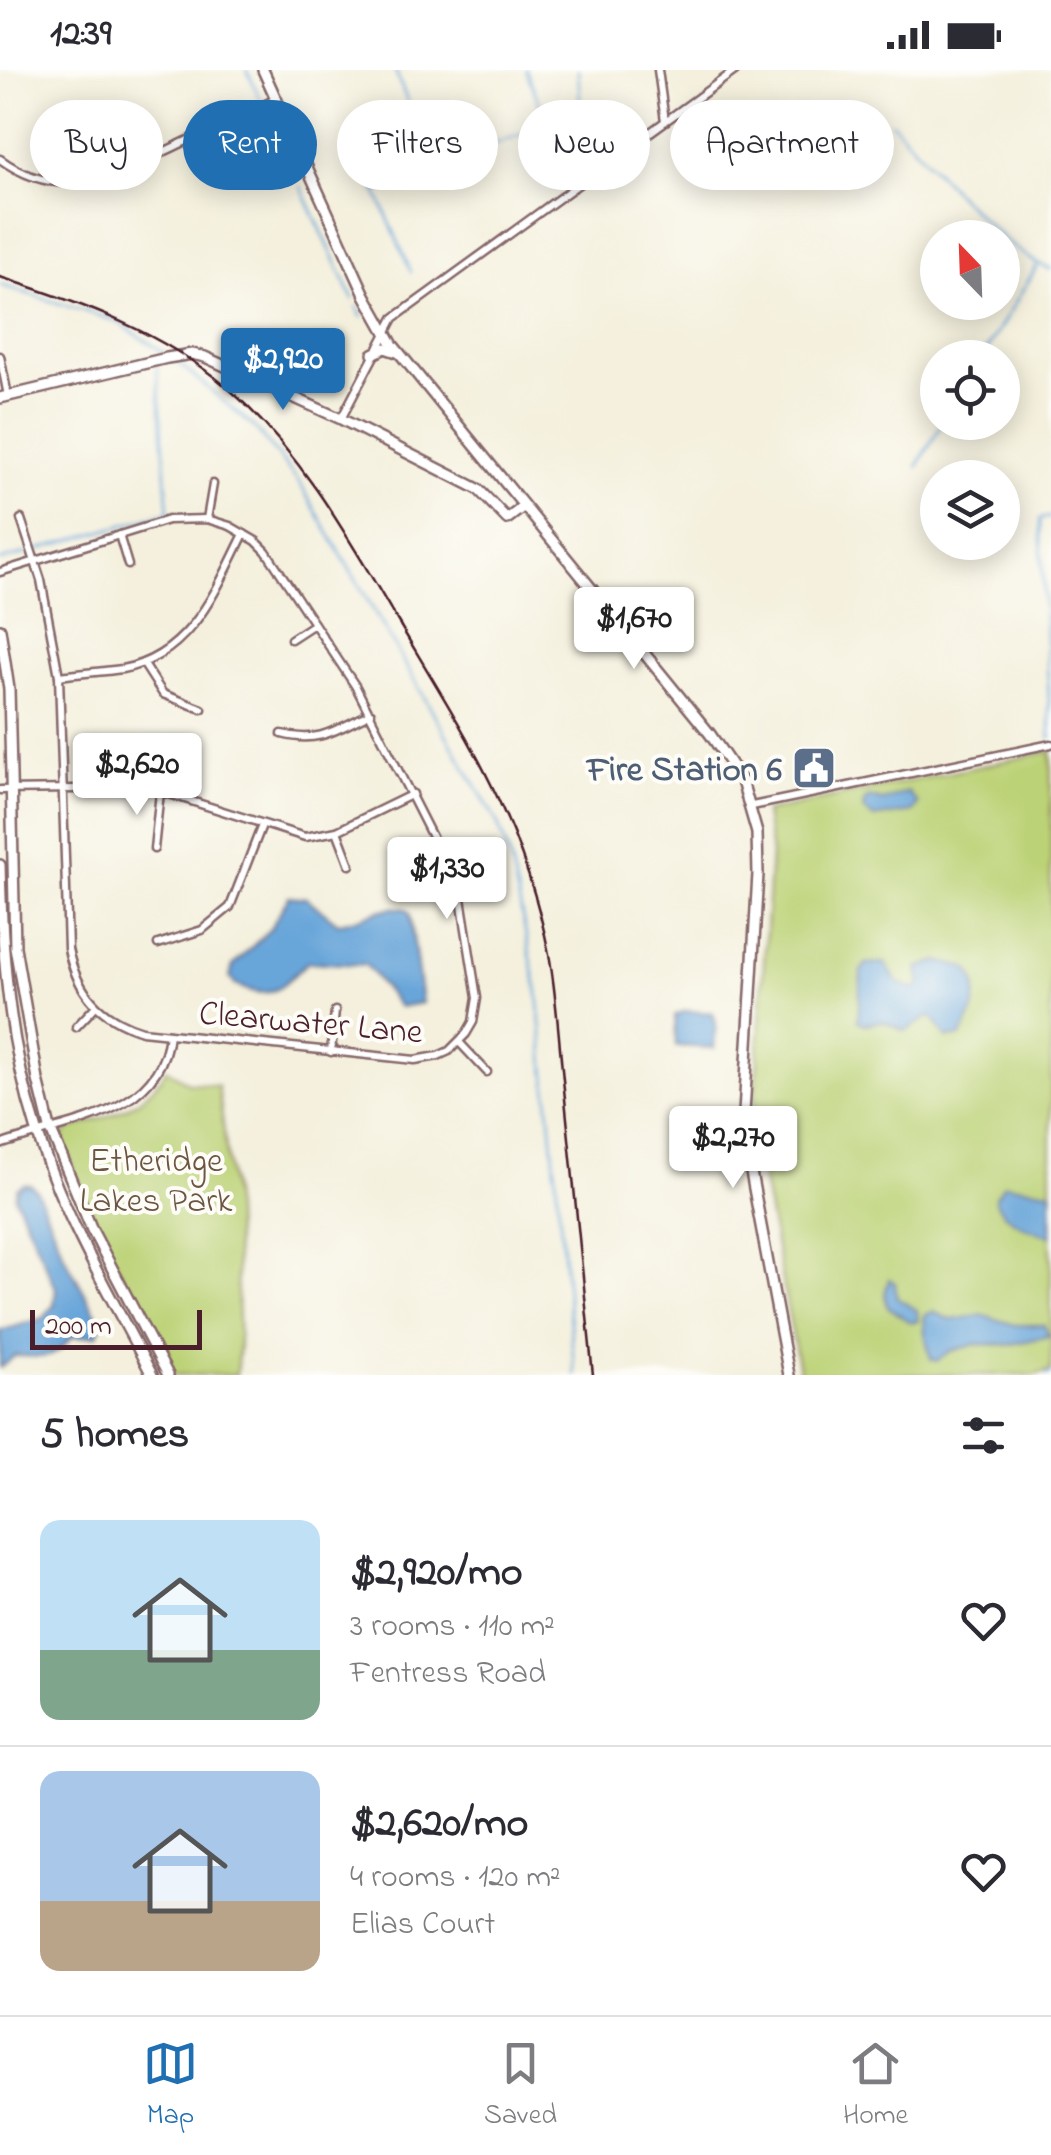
<!DOCTYPE html>
<meta charset="utf-8">
<style>
body{margin:0;font-family:"Indie Flower",sans-serif;background:#f7f7f7;color:#2b2b33;height:100vh;display:flex;flex-direction:column;font-size:38px;white-space:nowrap}
*{box-sizing:border-box;margin:0}
p{font-size:32px;color:#7c7c81}
.icon{flex:none;width:55px;height:55px;fill:none;stroke:currentColor;stroke-width:2;stroke-linecap:round;stroke-linejoin:round}
.map{position:relative;height:1305px;overflow:hidden}
.panel{display:flex;flex-direction:column;background:#fff;flex:1}
.panel>*{flex:none}
.guide{position:absolute;left:30px;top:30px;width:992px;height:90px;display:flex;gap:20px}
.needle{width:65px;rotate:337deg}
.fabs{position:absolute;left:920px;top:150px;display:grid;gap:20px}
.fabs a{display:grid;place-items:center;width:100px;height:100px;border-radius:50%;background:#fff;box-shadow:0 5px 25px #0003;font-size:50px}
.scale{position:absolute;left:30px;bottom:25px;width:172px;box-sizing:border-box;padding-left:10px;border:5px solid #4a1f2b;border-top:0;font-size:28px;line-height:35px;white-space:nowrap;color:#4a1f2b;-webkit-text-stroke:8px #fdfcf7;paint-order:stroke}
.price{position:absolute;translate:-50% -85px;padding:0 22px;border-radius:10px;background:#fff;color:#222;font-size:32px;line-height:65px;filter:drop-shadow(0 2px 5px #0008)}
.price::after{content:'';position:absolute;left:50%;top:60px;width:30px;height:22px;margin-left:-15px;background:inherit;clip-path:polygon(0 0,100% 0,50% 100%)}
.price.selected{background:#1f6fb2;color:#fff}
ul{padding:0;list-style:none}
li{display:flex;align-items:center;gap:30px;height:250px;padding:0 40px}
li+li{border-top:2px solid #e1e1e2}
li span{display:grid;place-items:center;flex:none;width:280px;height:200px;border-radius:20px;color:#555}
li>.icon{margin-inline-start:auto}
span .icon{width:120px;height:120px;fill:#fffc;stroke-width:1}
li b{font-size:42px}
h2{display:flex;justify-content:space-between;align-items:center;height:120px;padding:0 40px;font-size:42px}
.pill{padding:0 35px;border-radius:45px;background:#fff;box-shadow:0 5px 25px #0003;font-size:35px;line-height:90px}
.pill.selected{background:#1f6fb2;color:#fff}
.status{display:flex;justify-content:space-between;align-items:center;height:70px;padding:0 50px;background:#fff;direction:ltr}
.status svg{height:28px;fill:currentColor}
.tabs{display:flex;justify-content:space-around;align-items:center;height:140px;border-top:2px solid #e1e1e2;background:#fff;font-size:28px;color:#7c7c81}
.tabs a{display:grid;justify-items:center;gap:5px}
.tabs .selected{color:#1f6fb2}
.map>svg:first-child{display:block}
</style>
<div class="status"><b>12:39</b><svg viewBox="0 0 49 12"><path d="M0 12V9h3v3zM5 12V6h3v6zM10 12V3h3v9zM15 12V0h3v12zM26 1h20v11H26zM47 4h2v5h-2z"/></svg></div>
<div class="map">
<svg width="1051" height="1305" viewBox="0 0 1051 1305">
<rect width="100%" height="100%" fill="#fdfcf7"/>
<filter id="ink" filterUnits="userSpaceOnUse"><feTurbulence type="fractalNoise" baseFrequency=".01" numOctaves="2"/><feDisplacementMap in="SourceGraphic" scale="20" xChannelSelector="R" yChannelSelector="G"/><feConvolveMatrix kernelMatrix="1 2 1 2 8 2 1 2 1" color-interpolation-filters="sRGB"/></filter>
<filter id="wash" filterUnits="userSpaceOnUse"><feTurbulence type="fractalNoise" baseFrequency=".0048" numOctaves="4" result="noise"/><feDisplacementMap in="SourceGraphic" scale="40" xChannelSelector="R" yChannelSelector="G"/><feGaussianBlur stdDeviation="2.25" result="paint"/><feColorMatrix in="noise" values="0 0 0 0 0 0 0 0 0 0 0 0 0 0 0 0 0 1.4 0 .05"/><feComposite in="paint" operator="in"/></filter>
<g filter="url(#wash)">
<rect width="100%" height="100%" fill="#f4f0dd"/>
<!-- green -->
<g fill="#bcd276" stroke="#837850" stroke-width="2.5">
<polygon points="1051,681 1051,1301 1034,1305 800,1305 753,1058 771,784 765,742"/>
<path d="M166 999 189 1013 218 1016 234 1139 239 1275 236 1305H174L95 1152 62 1070 67 1060C107 1047 145 1038 166 999Z"/>
</g>
<!-- water -->
<g fill="#67a5d9" stroke="#586282" stroke-width="2.5">
<polygon points="908,722 918,734 913,742 874,748 863,740 864,732 869,728 884,731"/>
<path d="M289 826 306 828 338 853C361 851 384 833 406 839L410 844 422 933 399 937 366 895 308 892C281 914 277 934 236 915L230 907 233 896 270 859Z"/>
<path d="M938 891 967 898C985 918 973 947 960 967L947 968 931 946 905 961 882 951 865 954 858 951 861 901 866 894 885 893 897 912 913 919 921 914 918 898Z"/>
<polygon points="686,941 713,943 716,953 714,978 676,976 675,945"/>
<path d="M24 1114 31 1115 37 1121 65 1187 102 1255 97 1265 72 1267C49 1295 44 1285 15 1286L0 1298V1261L44 1248 54 1235 56 1218 15 1127 17 1118Z"/>
<path d="M1004 1114 1051 1121V1166C1031 1161 1000 1149 995 1128Z"/>
<polygon points="889,1209 895,1213 897,1228 917,1240 918,1251 911,1253 887,1236 885,1224"/>
<path d="M933 1242 952 1250 981 1245 1016 1255H1044L1049 1266 1008 1275 976 1274 948 1283 937 1291 931 1289C928 1276 922 1258 925 1245Z"/>
</g>
<g fill="none" stroke-linecap="round" stroke-linejoin="round">
<!-- stream -->
<g stroke="#67a5d9" stroke-width="2.5">
<polyline points="247,0 261,30"/>
<polyline points="395,0 432,94"/>
<polyline points="526,0 548,54"/>
<polyline points="265,39 297,108"/>
<path d="M891 52C926 89 1006 186 1051 199"/>
<polyline points="357,76 411,202"/>
<polyline points="301,117 353,229"/>
<polyline points="375,121 432,96 581,43 578,0"/>
<polyline points="0,215 116,251 168,285"/>
<polyline points="357,237 362,247"/>
<polyline points="982,288 1037,196"/>
<polyline points="176,291 254,357 299,412 497,752 510,788 538,923 575,1305"/>
<polyline points="917,397 943,352"/>
<polyline points="1051,447 1040,449 1051,668"/>
<polyline points="37,480 169,442 157,296"/>
<polyline points="0,491 28,483"/>
<polyline points="1046,1305 1051,1304"/>
</g>
</g>
</g>
<g filter="url(#ink)">
<g fill="none" stroke-linecap="round" stroke-linejoin="round">
<defs>
<g id="street">
<polyline points="658,0 665,51"/>
<path d="M0 89C64 135 114 105 176 76 209 60 243 45 276 29"/>
<polyline points="0,286 8,326"/>
<polyline points="341,349 394,248 736,0"/>
<polyline points="207,449 213,414"/>
<polyline points="119,465 128,495"/>
<path d="M0 502 168 450 207 449 230 456 256 471 266 481 356 617 460 822 477 928 473 952 466 964 449 981 438 986 415 990 142 961C99 948 77 922 68 879L59 606 41 510 21 449"/>
<polyline points="291,569 314,554"/>
<polyline points="143,593 163,624 202,639"/>
<path d="M59 606C80 603 101 602 122 599 191 586 216 520 244 464"/>
<path d="M282 664C320 674 337 659 371 643"/>
<polyline points="0,720 150,718 305,767 337,761 413,724"/>
<polyline points="752,736 1051,674"/>
<polyline points="337,761 350,795"/>
<polyline points="154,779 160,722"/>
<polyline points="158,874 202,860 230,837 262,755"/>
<polyline points="76,957 95,937"/>
<polyline points="459,972 487,1002"/>
<polyline points="331,982 335,941"/>
<path d="M0 1075C63 1052 161 1047 169 964"/>
</g>
<g id="secondary">
<polyline points="263,0 365,225 393,275 710,664 742,711 757,763 758,804 743,1060 789,1305"/>
<polyline points="373,284 385,278 397,282"/>
<polyline points="0,328 167,288 192,284 205,287 341,349 478,419 507,449 523,437"/>
<polyline points="0,559 9,619 15,877 38,1010 50,1058 92,1160 168,1305"/>
<path d="M0 795C2 886 9 974 37 1061 63 1147 111 1226 152 1305"/>
</g>
</defs>
<!-- street casing -->
<use href="#street" stroke="#866869" stroke-width="11"/>
<!-- secondary casing -->
<use href="#secondary" stroke="#866869" stroke-width="14"/>
<!-- street -->
<use href="#street" stroke="#fff" stroke-width="6"/>
<!-- secondary -->
<use href="#secondary" stroke="#fff" stroke-width="9"/>
<!-- rail -->
<path stroke="#4a1f2b" stroke-width="2.5" d="M0 207C81 233 163 262 229 319 302 384 348 467 397 550 465 664 523 750 549 884 557 928 559 975 564 1019 574 1115 583 1210 593 1305"/>
</g>
</g>
<!-- icons -->
<defs>
<symbol id="civic-square" viewBox="-11 -11 22 22"><rect x="-9" y="-9" width="18" height="18" rx="4" fill="#5c6f8a" stroke="#fdfcf7"/><path d="M-.6-6.5H3V-4.5H.6V-3L4-1V1h2V6H-6V1h2V-1L-.6-3ZM-1.2 2.5V6h2.4V2.5Z" fill="#fff"/></symbol>
</defs>
<g fill-rule="evenodd">
<use href="#civic-square" x="789" y="673" width="50" height="50"/>
</g>
<g text-anchor="middle" stroke-width="8" stroke-linejoin="round" paint-order="stroke">
<!-- service labels -->
<g font-size="35" font-weight="bold" fill="#4e5e75" stroke="#fdfcf7" text-anchor="end">
<text x="782" y="710">Fire Station 6</text>
</g>
<!-- street labels -->
<g font-size="35" fill="#4a1f2b" stroke="#fdfcf7">
<text transform="translate(311 951) rotate(5)" y="12">Clearwater Lane</text>
</g>
<!-- park labels -->
<g font-size="35" fill="#6c5542" stroke="#fdfcf7">
<text x="156" y="1101">Etheridge<tspan x="156" dy="40">Lakes Park</tspan></text>
</g>
</g>
</svg>
<div class="fabs">
<a><svg class="needle" viewBox="-14 -14 28 28"><path d="M0-13l5 13h-10z" fill="#e53935"/><path d="M0 13l5-13h-10z" fill="#7c7c81"/></svg></a>
<a><svg class="icon" aria-label="locate" viewBox="0 0 24 24"><circle cx="12" cy="12" r="6"/><path d="M12 2v4M12 18v4M2 12h4M18 12h4"/></svg></a>
<a><svg class="icon" aria-label="layers" viewBox="0 0 24 24"><path d="M12 4l9 5-9 5-9-5zM3 14l9 5 9-5"/></svg></a>
</div>
<div class="scale">200 m</div>
<b class="price selected" style="left:283px;top:343px">$2,920</b>
<b class="price" style="left:634px;top:602px">$1,670</b>
<b class="price" style="left:137px;top:748px">$2,620</b>
<b class="price" style="left:447px;top:852px">$1,330</b>
<b class="price" style="left:733px;top:1121px">$2,270</b>
<div class="guide">
<a class="pill">Buy</a>
<a class="pill selected">Rent</a>
<a class="pill">Filters</a>
<a class="pill">New</a>
<a class="pill">Apartment</a>
</div>
</div>
<section class="panel">
<h2>5 homes<svg class="icon" aria-label="filters" viewBox="0 0 24 24"><path d="M4 7h16M4 17h16"/><circle cx="9" cy="7" r="2"/><circle cx="15" cy="17" r="2"/></svg></h2>
<ul>
<li><span style="background:linear-gradient(#bfe0f5 65%,#7fa58c 0)"><svg class="icon" aria-label="home" viewBox="0 0 24 24"><path d="M3 11l9-7 9 7M6 9v11h12V9"/></svg></span><div><b>$2,920/mo</b><p>3 rooms · 110 m²</p><p>Fentress Road</p></div><svg class="icon" aria-label="heart" viewBox="0 0 24 24"><path d="M12 20l-8-8c-3-5 5-10 8-4 3-6 11-1 8 4z"/></svg></li>
<li><span style="background:linear-gradient(#a9c7e8 65%,#b9a48a 0)"><svg class="icon" aria-label="home" viewBox="0 0 24 24"><path d="M3 11l9-7 9 7M6 9v11h12V9"/></svg></span><div><b>$2,620/mo</b><p>4 rooms · 120 m²</p><p>Elias Court</p></div><svg class="icon" aria-label="heart" viewBox="0 0 24 24"><path d="M12 20l-8-8c-3-5 5-10 8-4 3-6 11-1 8 4z"/></svg></li>
</ul>
</section>
<nav class="tabs">
<a class="selected"><svg class="icon" aria-label="map" viewBox="0 0 24 24"><path d="M3 6l6-2 6 2 6-2v14l-6 2-6-2-6 2zM9 4v14M15 6v14"/></svg>Map</a>
<a><svg class="icon" aria-label="saved" viewBox="0 0 24 24"><path d="M7 4h10v16l-5-4-5 4z"/></svg>Saved</a>
<a><svg class="icon" aria-label="home" viewBox="0 0 24 24"><path d="M3 11l9-7 9 7M6 9v11h12V9"/></svg>Home</a>
</nav>
